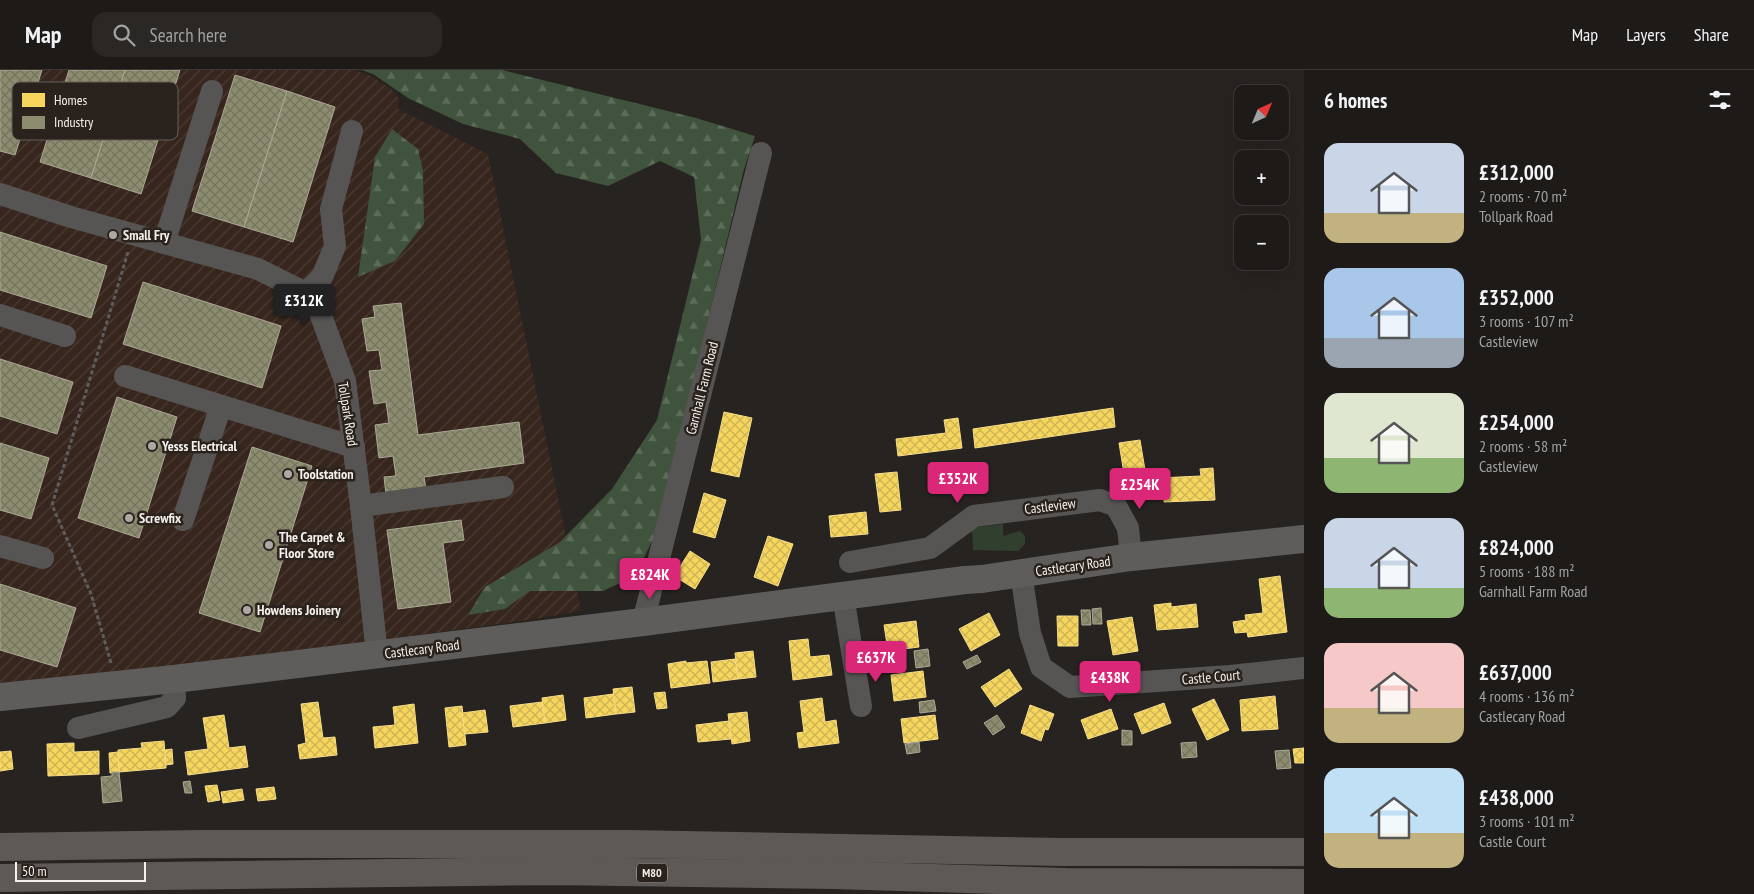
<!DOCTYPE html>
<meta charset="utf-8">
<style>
body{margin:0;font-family:"PT Sans Narrow",sans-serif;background:#2a2725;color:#f1f3f6;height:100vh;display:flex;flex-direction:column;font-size:19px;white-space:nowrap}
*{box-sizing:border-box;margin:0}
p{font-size:16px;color:#a0a1a2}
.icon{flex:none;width:28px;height:28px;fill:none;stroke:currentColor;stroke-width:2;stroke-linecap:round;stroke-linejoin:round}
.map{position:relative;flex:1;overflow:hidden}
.drawer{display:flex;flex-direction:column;background:#1d1a18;width:450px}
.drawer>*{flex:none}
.needle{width:32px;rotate:44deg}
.fabs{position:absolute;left:1234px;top:15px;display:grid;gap:10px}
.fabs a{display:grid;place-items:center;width:55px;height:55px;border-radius:10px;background:#1d1a18;box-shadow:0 5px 20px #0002,0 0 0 1px #3b3837;font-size:25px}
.scale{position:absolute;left:15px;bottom:12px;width:131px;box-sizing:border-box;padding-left:5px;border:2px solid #f5efeb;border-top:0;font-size:14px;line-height:18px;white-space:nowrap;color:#f5efeb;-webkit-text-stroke:4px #2a221d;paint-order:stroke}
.price{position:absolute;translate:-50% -42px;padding:0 11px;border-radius:5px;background:#db2777;color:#fff;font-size:16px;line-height:32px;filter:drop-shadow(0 1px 2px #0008)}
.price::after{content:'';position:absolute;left:50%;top:30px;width:15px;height:11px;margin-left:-8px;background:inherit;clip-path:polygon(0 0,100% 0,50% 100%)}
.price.active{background:#222;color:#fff}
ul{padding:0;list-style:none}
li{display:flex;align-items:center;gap:15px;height:125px;padding:0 20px}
li span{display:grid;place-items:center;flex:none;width:140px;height:100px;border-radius:15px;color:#555}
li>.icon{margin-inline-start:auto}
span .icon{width:60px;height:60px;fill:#fffc;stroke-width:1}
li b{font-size:21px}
h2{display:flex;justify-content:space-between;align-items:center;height:60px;padding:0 20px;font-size:21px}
header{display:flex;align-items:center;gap:30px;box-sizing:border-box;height:70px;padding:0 25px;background:#1d1a18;border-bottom:1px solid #3b3837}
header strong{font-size:24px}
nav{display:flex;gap:28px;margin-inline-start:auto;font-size:18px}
.search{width:350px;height:45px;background:#2a2725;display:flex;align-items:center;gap:12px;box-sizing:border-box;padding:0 18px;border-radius:15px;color:#a0a1a2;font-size:19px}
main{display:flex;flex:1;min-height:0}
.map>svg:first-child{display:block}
</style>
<header>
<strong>Map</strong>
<div class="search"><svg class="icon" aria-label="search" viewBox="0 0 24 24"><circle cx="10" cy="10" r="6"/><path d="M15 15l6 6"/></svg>Search here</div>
<nav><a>Map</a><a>Layers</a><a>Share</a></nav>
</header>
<main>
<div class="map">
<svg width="1304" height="824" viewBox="0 0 1304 824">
<defs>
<pattern id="industrial-furrows" width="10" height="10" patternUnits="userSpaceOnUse" patternTransform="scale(1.25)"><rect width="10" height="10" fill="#36261e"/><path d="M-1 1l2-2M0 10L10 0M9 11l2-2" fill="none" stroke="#4a3b34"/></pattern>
<pattern id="forest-firs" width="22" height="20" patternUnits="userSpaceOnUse" patternTransform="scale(1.25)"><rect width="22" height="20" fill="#40533d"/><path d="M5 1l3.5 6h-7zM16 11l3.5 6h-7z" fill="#5c6c59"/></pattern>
<pattern id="homes-cross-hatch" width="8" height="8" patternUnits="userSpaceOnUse" patternTransform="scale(1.25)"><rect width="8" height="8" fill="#f6d55c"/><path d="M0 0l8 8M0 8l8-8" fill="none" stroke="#cbb256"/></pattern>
<pattern id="industry-cross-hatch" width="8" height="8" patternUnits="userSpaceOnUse" patternTransform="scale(1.25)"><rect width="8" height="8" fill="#8c8c6e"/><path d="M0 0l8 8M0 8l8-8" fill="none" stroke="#757460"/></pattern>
</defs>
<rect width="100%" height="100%" fill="#272320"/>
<!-- industrial -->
<polygon fill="url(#industrial-furrows)" points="0,0 354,0 371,6 390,18 399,28 398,39 488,84 581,541 529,550 226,591 0,615"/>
<!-- forest -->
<g fill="url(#forest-firs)">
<polygon points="362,0 502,0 696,48 755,66 744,99 657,461 635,506 603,521 530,521 505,539 468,545 485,517 560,472 612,419 657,350 701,170 694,107 660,91 608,116 556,103 520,69 463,54 408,28 373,4"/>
<polygon points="392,59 418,79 423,101 424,154 395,191 358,207 375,87"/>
</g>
<!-- green -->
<polygon fill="#31402e" points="1003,454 1003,466 1020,461 1025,466 1025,474 1018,481 973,480 972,458"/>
<!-- homes -->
<g fill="url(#homes-cross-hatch)" stroke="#f6dd87">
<polygon points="1113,338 1115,357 975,378 973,359"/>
<polygon points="724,342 752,348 739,407 711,401"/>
<polygon points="958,348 962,378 898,386 896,369 946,363 944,350"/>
<polygon points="1140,370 1147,412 1126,416 1119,373"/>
<polygon points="1213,398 1215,430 1164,432 1164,425 1159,425 1158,408 1201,406 1200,399"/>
<polygon points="897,402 901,440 880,442 875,404"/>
<polygon points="704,423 726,430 715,468 693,462"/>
<polygon points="866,442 868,464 831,467 829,446"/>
<polygon points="768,466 793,474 778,516 754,507"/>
<polygon points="690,481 710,494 695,519 674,506"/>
<polygon points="1280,506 1287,562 1248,567 1247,562 1235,563 1233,552 1246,550 1245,545 1263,543 1259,509"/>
<polygon points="1171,533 1171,537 1196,534 1198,557 1157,560 1154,535"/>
<polygon points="989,543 1000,565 971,581 959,559"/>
<polygon points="1057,546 1078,546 1078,576 1058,576"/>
<polygon points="1132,547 1138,581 1113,585 1107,551"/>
<polygon points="916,551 919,577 888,581 884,555"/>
<polygon points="808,569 810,587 829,585 832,605 793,610 789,571"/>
<polygon points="753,581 756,607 738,609 735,583"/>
<polygon points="735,589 738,609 713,612 711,592"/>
<polygon points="686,591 686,593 707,591 710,613 671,618 668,594"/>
<polygon points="1009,599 1022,619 995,637 981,617"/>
<polygon points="923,601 926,627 894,631 891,605"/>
<polygon points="632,617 635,642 616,644 613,619"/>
<polygon points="665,622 667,638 657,639 654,623"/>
<polygon points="613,624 616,644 586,648 584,628"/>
<polygon points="563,625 566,650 545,653 542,628"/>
<polygon points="1275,626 1278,659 1242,661 1240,630"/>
<polygon points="822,628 825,652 836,650 839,673 799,678 797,663 804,662 800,631"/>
<polygon points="1214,629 1229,660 1207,670 1192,639"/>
<polygon points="318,632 323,668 335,667 337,685 300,689 298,675 306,673 301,634"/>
<polygon points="542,632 545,653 513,657 510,636"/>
<polygon points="1164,633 1171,653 1142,664 1134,644"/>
<polygon points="414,634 418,673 375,678 373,657 395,655 393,637"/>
<polygon points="1030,635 1054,644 1048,660 1045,659 1041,671 1021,663"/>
<polygon points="462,636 466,675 449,677 445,638"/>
<polygon points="1111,639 1118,659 1088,669 1081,650"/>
<polygon points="485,640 488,662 465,664 462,643"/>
<polygon points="747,642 750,671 732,674 728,644"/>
<polygon points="224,645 229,678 245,676 248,697 188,705 185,682 208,679 203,648"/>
<polygon points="935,645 938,669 904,673 901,649"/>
<polygon points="729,651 731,669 698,672 696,655"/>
<polygon points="164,671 166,698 119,702 118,680 142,678 141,673"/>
<polygon points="74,673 74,682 99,681 99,704 48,706 47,674"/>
<polygon points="1304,678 1304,693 1295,693 1293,679"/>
<polygon points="172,679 173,694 166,695 165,680"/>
<polygon points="11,681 13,699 0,701 0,682"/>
<polygon points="118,682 119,702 110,703 109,683"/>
<polygon points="217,715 220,730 208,732 205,716"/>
<polygon points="274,717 276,729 258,731 256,719"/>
<polygon points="242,719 244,730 223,733 221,722"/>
</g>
<!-- industry -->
<g fill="url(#industry-cross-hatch)" stroke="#acaa94">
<polygon points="0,0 42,0 15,85 0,81"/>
<polygon points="69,0 125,0 91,108 40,92"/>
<polygon points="125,0 180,0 141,124 91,108"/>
<polygon points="235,5 287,21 244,157 192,141"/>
<polygon points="287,21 335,37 293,172 244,157"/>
<polygon points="0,162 107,196 91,248 0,220"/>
<polygon points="143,212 281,256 262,318 123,274"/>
<polygon points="401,233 418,365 519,352 524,393 424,407 426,419 386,424 384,407 396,406 393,386 379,388 375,355 389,353 386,332 374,334 369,301 382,300 379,280 367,281 362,249 375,247 373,236"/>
<polygon points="0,289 73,312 57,364 0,346"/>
<polygon points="117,327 177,347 139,468 78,448"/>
<polygon points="0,373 49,388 31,449 0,440"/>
<polygon points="252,377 312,396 260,562 199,543"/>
<polygon points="461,450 464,470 443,473 451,532 398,539 387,460"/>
<polygon points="0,514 76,538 57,597 0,580"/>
<polygon points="1101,538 1102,554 1093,554 1092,539"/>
<polygon points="1081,540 1090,540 1091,555 1082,555"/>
<polygon points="928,579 930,596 916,598 914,581"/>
<polygon points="977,585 981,592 967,599 963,592"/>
<polygon points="934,630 936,641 920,643 919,632"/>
<polygon points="997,645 1005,657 993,665 984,653"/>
<polygon points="1122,660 1132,661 1132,675 1122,675"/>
<polygon points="919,672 920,682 907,684 905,674"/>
<polygon points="1196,672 1197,687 1182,688 1181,673"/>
<polygon points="1289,680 1291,698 1277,699 1275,681"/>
<polygon points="112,702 119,702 122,731 103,733 101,707 112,706"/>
<polygon points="190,711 192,723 185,723 183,712"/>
</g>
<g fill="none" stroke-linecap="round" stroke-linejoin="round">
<!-- path -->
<polyline stroke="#5f5d5c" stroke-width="3" stroke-dasharray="4 2.5" stroke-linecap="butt" points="111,593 91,524 52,435 128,182"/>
<!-- minor -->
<g stroke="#575553" stroke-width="22">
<polyline points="0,124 71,147 258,199 306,223 320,243 345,311 361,436 377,584"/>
<polyline points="164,173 212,21"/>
<polyline points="306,223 322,207 335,176 331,139 352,61"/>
<polyline points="0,245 65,266"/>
<polyline points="125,306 354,377"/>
<polyline points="361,436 503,417"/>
<polyline points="183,450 221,336"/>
<polyline points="0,476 43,488"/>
<polyline points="850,492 930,478 974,446 1100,430 1116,436 1128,458 1131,487"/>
<polyline points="1021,503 1030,563 1041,597 1070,617 1230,606 1304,598"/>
<polyline points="843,526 861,636"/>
<polyline points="643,552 761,83"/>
<polyline points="78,658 167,637 175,628 174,609"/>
</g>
<!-- major -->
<polyline stroke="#5f5d5c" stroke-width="28" points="0,627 174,609 643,552 965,510 982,509 1131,487 1304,469"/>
<!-- highway -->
<g stroke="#5d5957" stroke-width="28">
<polyline points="0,777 202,774 630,774 1063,782 1304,782"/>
<polyline points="0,808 553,801 833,805 1066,812 1304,813"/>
</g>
</g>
<!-- markers -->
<g fill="#ada8a4" stroke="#2a221d" stroke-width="2">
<circle cx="113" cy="165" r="5"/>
<circle cx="152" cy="376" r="5"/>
<circle cx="288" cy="404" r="5"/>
<circle cx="129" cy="448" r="5"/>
<circle cx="269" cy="475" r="5"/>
<circle cx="247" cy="540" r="5"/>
</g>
<g text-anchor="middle" stroke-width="5" stroke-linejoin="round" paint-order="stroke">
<!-- shield labels -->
<rect fill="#2a221d" stroke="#b8b2ad" stroke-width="1" x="637" y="793.5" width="30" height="19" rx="4"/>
<g font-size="12" font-weight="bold" fill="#f5efeb">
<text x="652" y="807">M80</text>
</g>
<!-- poi labels -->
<g font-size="14" font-weight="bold" fill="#f5efeb" stroke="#2a221d" text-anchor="start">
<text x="123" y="170">Small Fry</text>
<text x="162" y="381">Yesss Electrical</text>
<text x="298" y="409">Toolstation</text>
<text x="139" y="453">Screwfix</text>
<text x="279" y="472">The Carpet &amp;<tspan x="279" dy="16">Floor Store</tspan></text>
<text x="257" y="545">Howdens Joinery</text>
</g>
<!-- street labels -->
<g font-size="14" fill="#f5efeb" stroke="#2a221d">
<text transform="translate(702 318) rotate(-76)" y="5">Garnhall Farm Road</text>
<text transform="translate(348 344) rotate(81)" y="5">Tollpark Road</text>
<text transform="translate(1050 436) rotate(-7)" y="5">Castleview</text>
<text transform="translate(1073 496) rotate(-8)" y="5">Castlecary Road</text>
<text transform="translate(422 579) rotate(-7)" y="5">Castlecary Road</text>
<text transform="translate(1211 607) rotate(-5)" y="5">Castle Court</text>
</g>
</g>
<!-- legend -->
<rect x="12" y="12" width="166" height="58" rx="8" fill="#2a221d" stroke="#67605b" stroke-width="1"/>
<rect x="22" y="23" width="23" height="14" fill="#f6d55c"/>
<rect x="22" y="46" width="23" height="13" fill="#8c8c6e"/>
<g font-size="14" fill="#f5efeb">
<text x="54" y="35">Homes</text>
<text x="54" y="57">Industry</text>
</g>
</svg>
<div class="fabs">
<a><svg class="needle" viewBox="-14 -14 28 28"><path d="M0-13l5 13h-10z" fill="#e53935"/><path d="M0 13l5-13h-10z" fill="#a0a1a2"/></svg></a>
<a>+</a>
<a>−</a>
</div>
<div class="scale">50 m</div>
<b class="price active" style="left:304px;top:256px">£312K</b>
<b class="price" style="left:958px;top:434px">£352K</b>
<b class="price" style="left:1140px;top:440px">£254K</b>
<b class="price" style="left:650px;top:530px">£824K</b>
<b class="price" style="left:876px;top:613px">£637K</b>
<b class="price" style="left:1110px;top:633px">£438K</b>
</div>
<section class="drawer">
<h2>6 homes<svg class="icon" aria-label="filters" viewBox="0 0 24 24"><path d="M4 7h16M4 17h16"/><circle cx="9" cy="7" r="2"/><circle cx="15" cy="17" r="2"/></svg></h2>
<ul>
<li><span style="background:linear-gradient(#c9d6e8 70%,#c2b280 0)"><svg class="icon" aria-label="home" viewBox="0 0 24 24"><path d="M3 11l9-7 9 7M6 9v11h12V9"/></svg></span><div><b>£312,000</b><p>2 rooms · 70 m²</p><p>Tollpark Road</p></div></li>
<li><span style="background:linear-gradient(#a9c7e8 70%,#9aa5b1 0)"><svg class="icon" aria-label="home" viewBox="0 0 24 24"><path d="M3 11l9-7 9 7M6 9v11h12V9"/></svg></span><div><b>£352,000</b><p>3 rooms · 107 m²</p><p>Castleview</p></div></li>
<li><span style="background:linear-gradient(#dfe7d0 65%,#8fb573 0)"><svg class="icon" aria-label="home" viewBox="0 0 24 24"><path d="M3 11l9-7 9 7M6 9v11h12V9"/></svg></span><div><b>£254,000</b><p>2 rooms · 58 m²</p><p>Castleview</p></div></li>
<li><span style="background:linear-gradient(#c9d6e8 70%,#8fb573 0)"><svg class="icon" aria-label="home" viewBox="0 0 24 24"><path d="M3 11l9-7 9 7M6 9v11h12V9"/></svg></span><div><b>£824,000</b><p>5 rooms · 188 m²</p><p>Garnhall Farm Road</p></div></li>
<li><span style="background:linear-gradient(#f6c9c9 65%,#c2b280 0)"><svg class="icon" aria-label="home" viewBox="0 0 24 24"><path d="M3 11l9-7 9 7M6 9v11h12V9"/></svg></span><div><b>£637,000</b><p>4 rooms · 136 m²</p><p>Castlecary Road</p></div></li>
<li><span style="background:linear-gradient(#bfe0f5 65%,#c2b280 0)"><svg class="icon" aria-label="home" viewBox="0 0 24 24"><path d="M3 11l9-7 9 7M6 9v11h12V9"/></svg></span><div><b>£438,000</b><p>3 rooms · 101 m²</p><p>Castle Court</p></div></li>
</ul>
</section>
</main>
